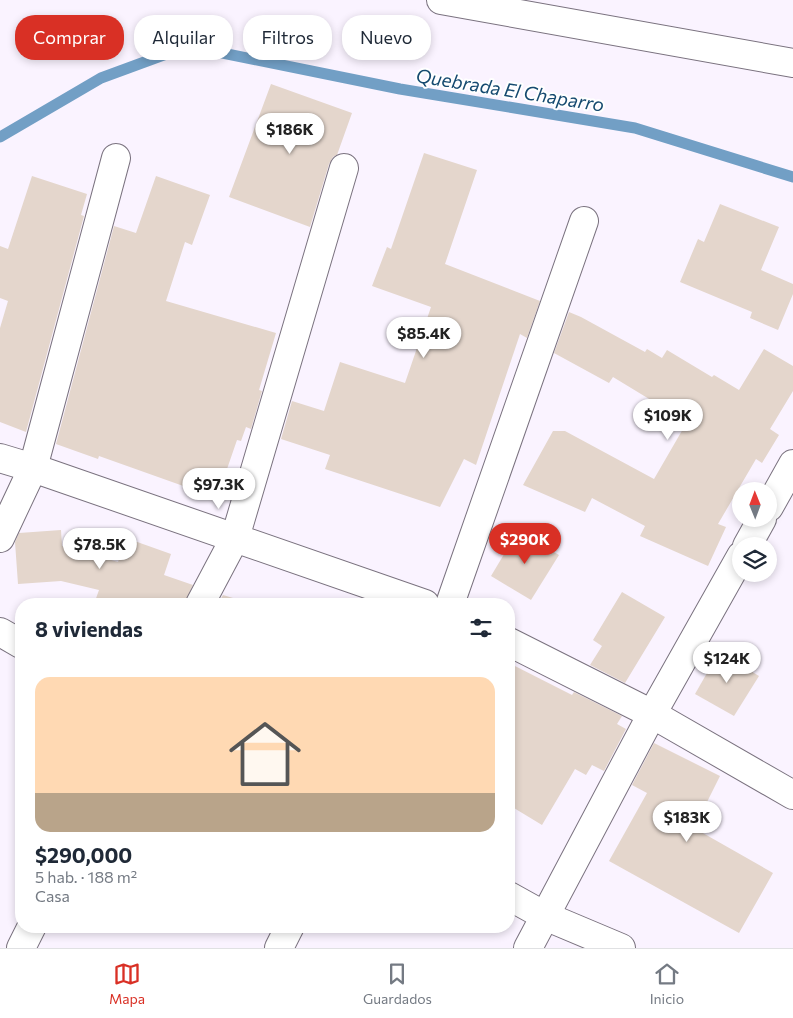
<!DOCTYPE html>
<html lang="es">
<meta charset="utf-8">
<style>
body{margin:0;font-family:Commissioner,sans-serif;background:#f6f6f7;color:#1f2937;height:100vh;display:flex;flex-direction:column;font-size:19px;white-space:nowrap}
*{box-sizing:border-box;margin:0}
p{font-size:16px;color:#747a83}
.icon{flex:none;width:28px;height:28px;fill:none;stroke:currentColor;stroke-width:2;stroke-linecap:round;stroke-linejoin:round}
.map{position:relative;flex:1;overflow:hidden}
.details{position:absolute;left:15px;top:598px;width:500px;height:335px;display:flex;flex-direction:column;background:#fff;border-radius:20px;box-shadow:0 2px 8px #0003}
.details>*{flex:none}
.top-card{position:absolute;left:15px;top:15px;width:500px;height:45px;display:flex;gap:10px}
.needle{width:32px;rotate:359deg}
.fabs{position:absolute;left:732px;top:482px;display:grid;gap:10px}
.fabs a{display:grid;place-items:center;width:45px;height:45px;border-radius:50%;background:#fff;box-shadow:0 2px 8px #0003;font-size:25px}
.price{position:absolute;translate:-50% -42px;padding:0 11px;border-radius:18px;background:#fff;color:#222;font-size:16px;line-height:32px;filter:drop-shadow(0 1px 2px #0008)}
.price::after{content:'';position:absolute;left:50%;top:30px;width:15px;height:11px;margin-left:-8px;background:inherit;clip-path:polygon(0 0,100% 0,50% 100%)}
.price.current{background:#d93025;color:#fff}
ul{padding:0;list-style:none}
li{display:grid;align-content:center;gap:10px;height:265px;padding:0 20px}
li+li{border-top:1px solid #e0e1e3}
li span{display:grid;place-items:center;height:155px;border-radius:15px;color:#555}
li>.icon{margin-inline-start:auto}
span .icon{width:90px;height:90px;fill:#fffc;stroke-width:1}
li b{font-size:21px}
h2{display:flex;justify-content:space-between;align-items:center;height:60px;padding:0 20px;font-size:21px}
.pill{padding:0 18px;border-radius:20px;background:#fff;box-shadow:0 2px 8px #0003;font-size:18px;line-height:45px}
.pill.current{background:#d93025;color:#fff}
.menu{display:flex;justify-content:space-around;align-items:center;height:70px;border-top:1px solid #e0e1e3;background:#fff;font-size:14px;color:#747a83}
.menu a{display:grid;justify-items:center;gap:2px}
.menu .current{color:#d93025}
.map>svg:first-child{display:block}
</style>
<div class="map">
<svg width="793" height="948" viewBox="0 0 793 948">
<rect width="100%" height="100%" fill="#faf3ff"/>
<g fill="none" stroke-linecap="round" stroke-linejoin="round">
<!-- stream -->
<polyline stroke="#729fc5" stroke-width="11" points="0,137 101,78 188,46 400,89 635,128 793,177"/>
</g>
<!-- building -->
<g fill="#e4d6cc">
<polygon points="271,84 352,113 337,155 333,157 329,164 310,227 229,197"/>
<polygon points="424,153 477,170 445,264 540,301 527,338 520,334 476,465 464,459 440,507 325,469 330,455 281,439 292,401 324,411 340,362 405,383 431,307 372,286 387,247 391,249"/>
<polygon points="32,176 87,194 81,215 84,216 26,432 0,422 0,328 8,301 0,298 0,246 8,249"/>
<polygon points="156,176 210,195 192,245 185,242 166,301 276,333 259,390 262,391 251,429 246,427 241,441 237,440 217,498 99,456 98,459 56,444 114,226 136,233"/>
<polygon points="720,204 779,227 761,270 793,284 793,294 778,330 750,318 752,312 680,282 698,239 704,242"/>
<polygon points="569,312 581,317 645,352 647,349 662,358 667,350 712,377 714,375 739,390 764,349 793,366 793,391 770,429 779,435 762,463 756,459 718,524 726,527 708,566 640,536 645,526 592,498 585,512 523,485 553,431 565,431 654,479 687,422 613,377 609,383 554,353"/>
<polygon points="61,530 62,546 118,562 126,538 171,554 164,575 193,585 184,604 94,604 99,590 61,581 18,584 15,542 19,533"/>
<polygon points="518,531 559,555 531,600 491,576"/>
<polygon points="622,592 665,617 625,683 590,665 602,646 593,640"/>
<polygon points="223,595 233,598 232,604 218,604"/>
<polygon points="719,652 759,676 734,716 695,694"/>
<polygon points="509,663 572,695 574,692 622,716 617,724 626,729 604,771 592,765 586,775 575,769 542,825 509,805"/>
<polygon points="654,743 720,776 694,828 773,873 739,933 609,861 647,793 632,785"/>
</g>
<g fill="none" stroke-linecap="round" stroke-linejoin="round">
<defs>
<g id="street">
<polyline points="441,0 793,63"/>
<polyline points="0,458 33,468 425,604"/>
<polyline points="769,507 793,464"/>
<polyline points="0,538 33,468 116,158"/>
<polyline points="747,546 762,519"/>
<polyline points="200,604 235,538 344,168"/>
<polyline points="450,604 584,221"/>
<polyline points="0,632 21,644"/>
<polyline points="509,642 652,714 793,795"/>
<polyline points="509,896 545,916 621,948"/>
<polyline points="21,948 32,926"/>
<polyline points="279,948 290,926"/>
<polyline points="528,948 652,714 741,556"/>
</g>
</defs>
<!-- street casing -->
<use href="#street" stroke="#7a727f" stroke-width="30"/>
<!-- street -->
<use href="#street" stroke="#fff" stroke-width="28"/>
</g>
<g text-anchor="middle" stroke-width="4" stroke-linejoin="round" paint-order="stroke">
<!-- water labels -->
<g font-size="19" font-style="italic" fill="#164a70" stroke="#fff">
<text transform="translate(510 90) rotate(9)" y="7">Quebrada El Chaparro</text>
</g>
</g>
</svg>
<div class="fabs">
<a><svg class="needle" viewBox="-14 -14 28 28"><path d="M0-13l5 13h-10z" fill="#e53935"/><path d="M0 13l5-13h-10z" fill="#747a83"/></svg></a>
<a><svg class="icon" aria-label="layers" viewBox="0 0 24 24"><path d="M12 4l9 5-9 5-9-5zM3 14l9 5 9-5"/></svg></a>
</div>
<b class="price" style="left:290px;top:155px">$186K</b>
<b class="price" style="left:424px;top:359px">$85.4K</b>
<b class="price" style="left:668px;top:441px">$109K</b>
<b class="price" style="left:219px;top:510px">$97.3K</b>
<b class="price current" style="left:525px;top:565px">$290K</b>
<b class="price" style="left:100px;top:570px">$78.5K</b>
<b class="price" style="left:727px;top:684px">$124K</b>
<b class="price" style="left:687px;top:843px">$183K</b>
<div class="top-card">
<a class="pill current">Comprar</a>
<a class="pill">Alquilar</a>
<a class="pill">Filtros</a>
<a class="pill">Nuevo</a>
</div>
<section class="details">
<h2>8 viviendas<svg class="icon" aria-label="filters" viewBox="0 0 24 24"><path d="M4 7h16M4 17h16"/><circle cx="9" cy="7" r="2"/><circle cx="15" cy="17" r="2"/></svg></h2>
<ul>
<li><span style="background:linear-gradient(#ffd9b3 75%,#b9a48a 0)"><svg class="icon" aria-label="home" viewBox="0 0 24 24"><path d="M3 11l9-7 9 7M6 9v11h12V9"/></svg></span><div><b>$290,000</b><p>5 hab. · 188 m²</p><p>Casa</p></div></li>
</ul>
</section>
</div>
<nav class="menu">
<a class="current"><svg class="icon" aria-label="map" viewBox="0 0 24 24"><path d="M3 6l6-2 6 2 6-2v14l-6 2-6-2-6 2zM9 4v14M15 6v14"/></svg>Mapa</a>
<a><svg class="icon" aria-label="saved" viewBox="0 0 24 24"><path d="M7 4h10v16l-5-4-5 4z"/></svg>Guardados</a>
<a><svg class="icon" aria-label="home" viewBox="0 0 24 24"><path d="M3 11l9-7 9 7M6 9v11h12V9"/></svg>Inicio</a>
</nav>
